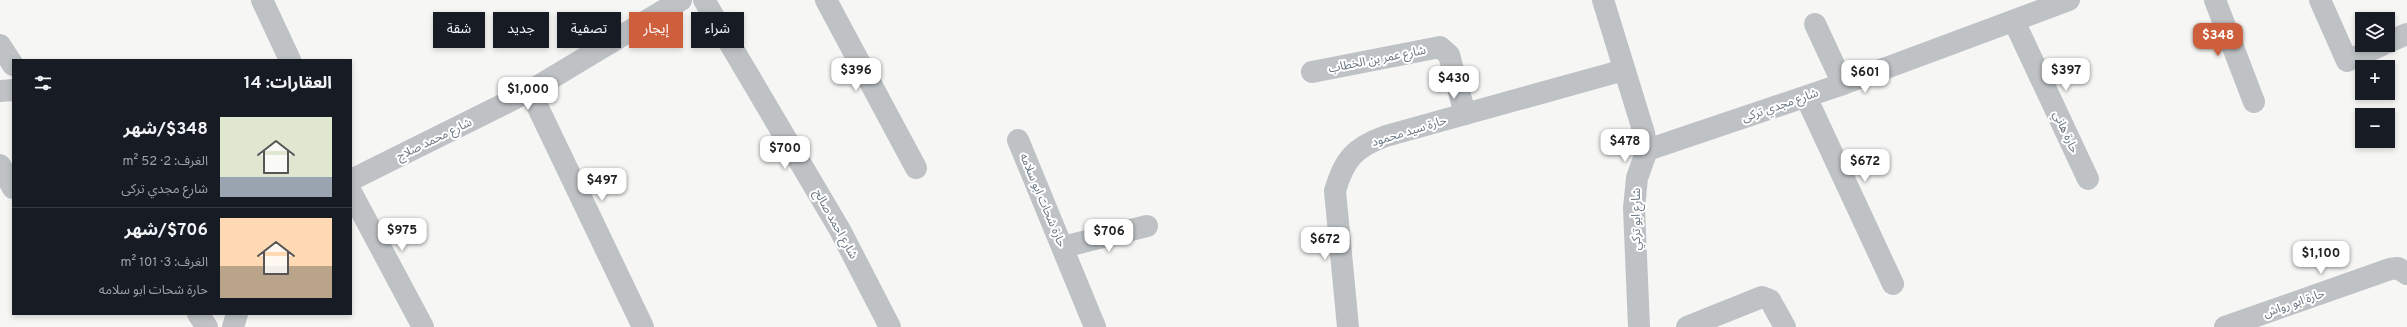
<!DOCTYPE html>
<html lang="ar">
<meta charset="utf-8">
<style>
body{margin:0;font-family:Overpass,"Noto Sans Arabic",sans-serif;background:#242831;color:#f1f3f6;direction:rtl;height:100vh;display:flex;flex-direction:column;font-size:15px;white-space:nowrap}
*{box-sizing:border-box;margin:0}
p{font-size:13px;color:#9ea1a6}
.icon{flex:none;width:22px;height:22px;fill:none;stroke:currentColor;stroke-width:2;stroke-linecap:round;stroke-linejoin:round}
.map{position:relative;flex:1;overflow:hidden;direction:ltr}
.details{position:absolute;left:12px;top:59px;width:340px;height:256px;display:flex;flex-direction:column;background:#171b24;border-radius:0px;box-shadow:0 2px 6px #0003;direction:rtl}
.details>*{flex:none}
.hud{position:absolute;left:364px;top:12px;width:380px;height:36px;direction:rtl;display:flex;gap:8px}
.tools{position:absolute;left:2355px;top:12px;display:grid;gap:8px}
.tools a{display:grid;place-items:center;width:40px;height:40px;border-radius:0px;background:#171b24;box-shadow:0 2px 6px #0003;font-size:20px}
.price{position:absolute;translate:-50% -34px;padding:0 9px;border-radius:8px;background:#fff;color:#222;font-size:13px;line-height:26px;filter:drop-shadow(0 1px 2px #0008)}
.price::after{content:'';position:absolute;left:50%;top:24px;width:12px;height:9px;margin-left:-6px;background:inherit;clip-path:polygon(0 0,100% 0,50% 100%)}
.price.current{background:#ce5f3d;color:#fff}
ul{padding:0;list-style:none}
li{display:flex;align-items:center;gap:12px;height:100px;padding:0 20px}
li+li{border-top:1px solid #363941}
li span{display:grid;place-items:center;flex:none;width:112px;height:80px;border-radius:0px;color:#555}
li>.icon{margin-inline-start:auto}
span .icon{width:48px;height:48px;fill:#fffc;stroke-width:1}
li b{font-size:17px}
h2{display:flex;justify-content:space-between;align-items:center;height:48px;padding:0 20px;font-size:17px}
.tag{padding:0 14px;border-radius:0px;background:#171b24;box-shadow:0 2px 6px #0003;font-size:14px;line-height:36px}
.tag.current{background:#ce5f3d;color:#fff}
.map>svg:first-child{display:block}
</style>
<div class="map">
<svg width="2407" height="327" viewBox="0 0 2407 327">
<rect width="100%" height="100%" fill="#f6f6f4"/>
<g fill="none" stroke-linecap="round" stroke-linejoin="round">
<!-- minor -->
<g stroke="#bec2c5" stroke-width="22">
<polyline points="262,0 290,60"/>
<polyline points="704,0 840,230 890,327"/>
<polyline points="826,0 916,168"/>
<polyline points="1603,0 1644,133 1647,150 1637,178 1634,208 1639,327"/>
<polyline points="2215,0 2254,102"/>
<polyline points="2320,0 2347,61 2382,45"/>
<polyline points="2014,21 2088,179"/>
<polyline points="1815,24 1843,84"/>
<polyline points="2388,42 2407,34"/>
<polyline points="0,45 13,65"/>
<polyline points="1312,72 1440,47 1449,55 1465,114"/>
<polyline points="0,91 13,90"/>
<polyline points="530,91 643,327"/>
<polyline points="1806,97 1893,284"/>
<polyline points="1018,140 1095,327"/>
<polyline points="1647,150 1843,84 2069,0"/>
<polyline points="0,165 13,188"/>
<polyline points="351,180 530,91 681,0"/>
<polyline points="351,192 423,327"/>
<polyline points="1063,247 1147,226"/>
<polyline points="198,314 207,327"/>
<polyline points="233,327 237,314"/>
<path d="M1348 327 1335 191C1344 159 1355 147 1386 136L1624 70"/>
<polyline points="1687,327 1762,297 1770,300 1785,327"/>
<polyline points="2225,327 2390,269 2398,268 2407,274"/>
</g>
</g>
<g text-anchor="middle" stroke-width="4" stroke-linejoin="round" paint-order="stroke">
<!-- street labels -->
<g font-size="12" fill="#697681" stroke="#fff">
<text transform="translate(1377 59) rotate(-11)" y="4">شارع عمر بن الخطاب</text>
<text transform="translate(1780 105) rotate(-19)" y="4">شارع مجدي تركى</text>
<text transform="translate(1409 131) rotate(-17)" y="4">حارة سيد محمود</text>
<text transform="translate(2066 132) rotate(65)" y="4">حارة هاني</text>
<text transform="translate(434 139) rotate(-26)" y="4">شارع محمد صلاح</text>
<text transform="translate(1043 200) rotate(67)" y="4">حارة شحات ابو سلامه</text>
<text transform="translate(1636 219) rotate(-90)" y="4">شارع ابو تركي</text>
<text transform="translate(836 224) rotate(61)" y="4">شارع احمد صالح</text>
<text transform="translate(2294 303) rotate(-19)" y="4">حارة ابو رواش</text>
</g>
</g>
</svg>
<div class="tools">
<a><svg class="icon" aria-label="layers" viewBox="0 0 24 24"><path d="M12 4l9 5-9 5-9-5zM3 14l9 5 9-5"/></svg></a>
<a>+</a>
<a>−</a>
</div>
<b class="price current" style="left:2218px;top:57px">$348</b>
<b class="price" style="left:856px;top:92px">$396</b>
<b class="price" style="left:2066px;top:92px">$397</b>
<b class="price" style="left:1865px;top:94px">$601</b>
<b class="price" style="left:1454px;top:100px">$430</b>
<b class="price" style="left:528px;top:111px">$1,000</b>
<b class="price" style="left:1625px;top:163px">$478</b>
<b class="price" style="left:785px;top:170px">$700</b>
<b class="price" style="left:1865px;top:183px">$672</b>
<b class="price" style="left:602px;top:202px">$497</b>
<b class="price" style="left:402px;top:252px">$975</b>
<b class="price" style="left:1109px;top:253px">$706</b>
<b class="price" style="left:1325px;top:261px">$672</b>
<b class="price" style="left:2321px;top:275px">$1,100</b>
<div class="hud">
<a class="tag">شراء</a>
<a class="tag current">إيجار</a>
<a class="tag">تصفية</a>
<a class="tag">جديد</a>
<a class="tag">شقة</a>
</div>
<section class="details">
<h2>العقارات: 14<svg class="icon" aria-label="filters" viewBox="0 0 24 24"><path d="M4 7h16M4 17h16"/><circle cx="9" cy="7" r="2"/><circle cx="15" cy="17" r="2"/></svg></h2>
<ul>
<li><span style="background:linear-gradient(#dfe7d0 75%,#9aa5b1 0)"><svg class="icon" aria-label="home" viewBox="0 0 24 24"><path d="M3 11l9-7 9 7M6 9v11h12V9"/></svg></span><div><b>$348/شهر</b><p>الغرف: 2 · 52 m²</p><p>شارع مجدي تركى</p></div></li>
<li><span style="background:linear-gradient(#ffd9b3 60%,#b9a48a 0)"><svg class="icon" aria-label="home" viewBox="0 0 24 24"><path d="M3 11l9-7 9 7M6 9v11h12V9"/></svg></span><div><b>$706/شهر</b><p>الغرف: 3 · 101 m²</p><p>حارة شحات ابو سلامه</p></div></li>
</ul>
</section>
</div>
